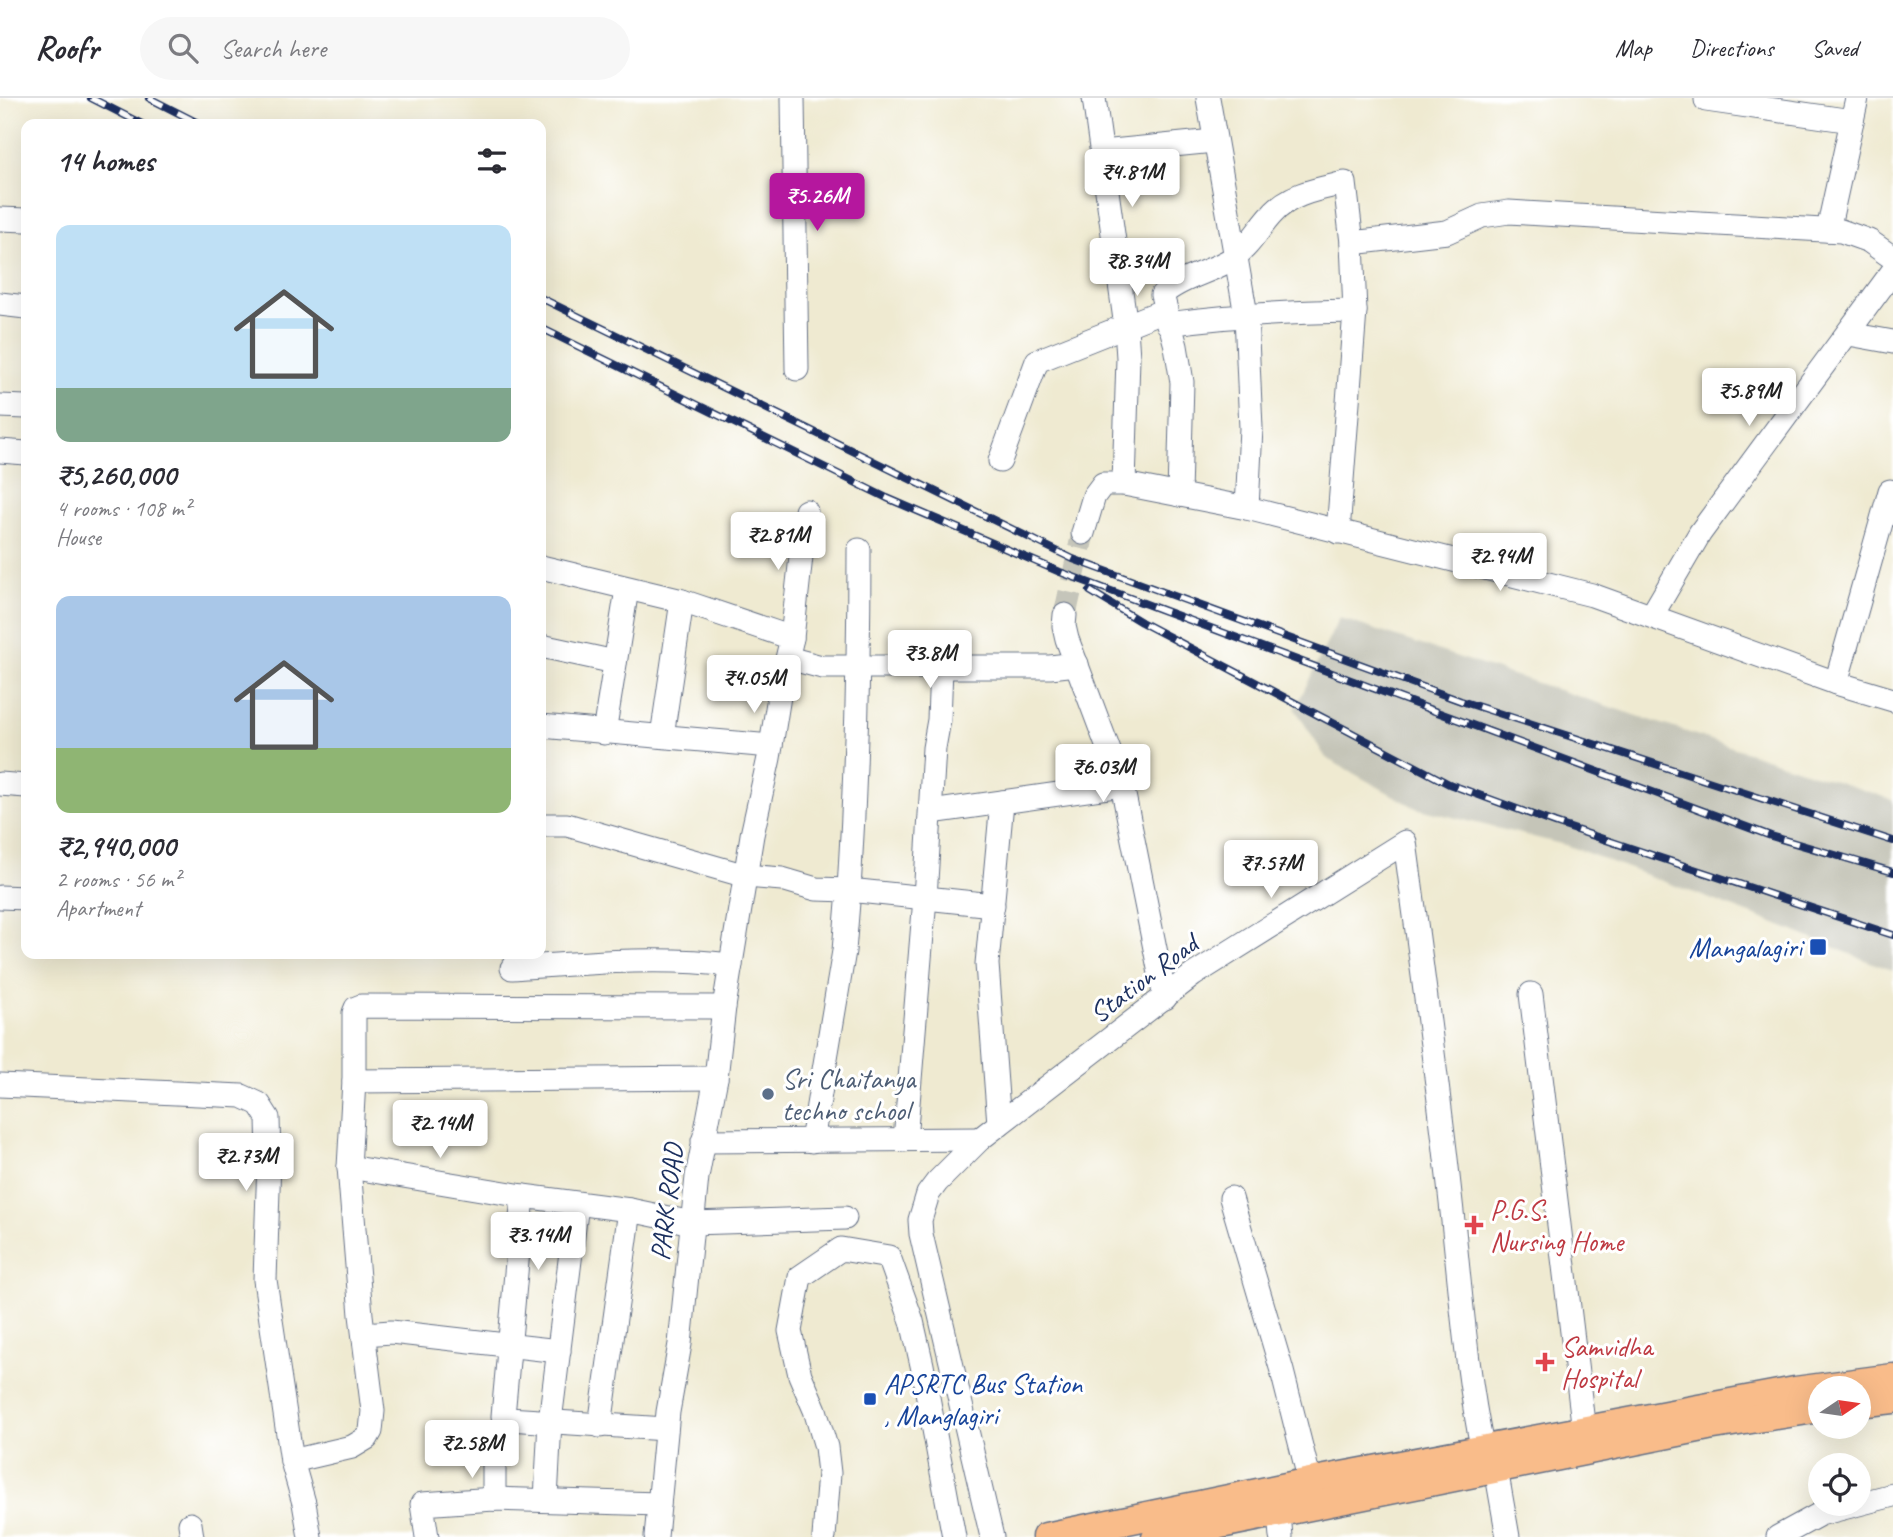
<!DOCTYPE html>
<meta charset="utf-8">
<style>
body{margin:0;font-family:Caveat,sans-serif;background:#f7f7f7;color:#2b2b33;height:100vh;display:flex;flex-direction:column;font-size:26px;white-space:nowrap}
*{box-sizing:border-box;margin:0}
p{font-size:23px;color:#7c7c81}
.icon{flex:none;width:38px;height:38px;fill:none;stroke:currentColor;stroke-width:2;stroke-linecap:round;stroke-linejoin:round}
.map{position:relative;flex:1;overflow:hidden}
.sheet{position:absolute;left:21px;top:21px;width:525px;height:840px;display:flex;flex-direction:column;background:#fff;border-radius:14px;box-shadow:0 7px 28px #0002}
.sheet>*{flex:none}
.needle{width:46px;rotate:77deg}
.buttons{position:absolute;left:1808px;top:1278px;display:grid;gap:14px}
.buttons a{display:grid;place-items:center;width:63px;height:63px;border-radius:50%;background:#fff;box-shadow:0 7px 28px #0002;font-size:35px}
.price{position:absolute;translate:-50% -60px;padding:0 16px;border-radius:7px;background:#fff;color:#222;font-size:23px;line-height:46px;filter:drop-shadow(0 2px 4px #0008)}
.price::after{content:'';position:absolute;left:50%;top:42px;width:21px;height:16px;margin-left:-10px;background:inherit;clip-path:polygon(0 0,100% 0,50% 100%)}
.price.current{background:#b5179e;color:#fff}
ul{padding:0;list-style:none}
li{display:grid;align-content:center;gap:14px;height:371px;padding:0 35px}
li span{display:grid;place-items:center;height:217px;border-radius:14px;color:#555}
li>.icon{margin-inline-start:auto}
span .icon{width:126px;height:126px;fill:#fffc;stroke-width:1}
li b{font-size:30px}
h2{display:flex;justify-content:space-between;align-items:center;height:84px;padding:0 35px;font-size:30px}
header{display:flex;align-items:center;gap:42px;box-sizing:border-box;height:98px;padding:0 35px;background:#fff;border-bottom:2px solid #e1e1e2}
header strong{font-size:33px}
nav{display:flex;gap:38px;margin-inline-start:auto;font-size:24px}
.search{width:490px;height:63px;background:#f7f7f7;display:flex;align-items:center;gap:18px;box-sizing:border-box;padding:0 24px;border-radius:38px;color:#7c7c81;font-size:26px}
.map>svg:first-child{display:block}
</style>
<header>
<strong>Roofr</strong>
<div class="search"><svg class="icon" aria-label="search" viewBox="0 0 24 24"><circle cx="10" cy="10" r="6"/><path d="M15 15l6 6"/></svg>Search here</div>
<nav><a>Map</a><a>Directions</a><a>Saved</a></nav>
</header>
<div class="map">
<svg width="1893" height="1439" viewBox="0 0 1893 1439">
<rect width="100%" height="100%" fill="#fff"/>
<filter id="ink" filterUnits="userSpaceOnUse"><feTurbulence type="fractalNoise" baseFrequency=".0143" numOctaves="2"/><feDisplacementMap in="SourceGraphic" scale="14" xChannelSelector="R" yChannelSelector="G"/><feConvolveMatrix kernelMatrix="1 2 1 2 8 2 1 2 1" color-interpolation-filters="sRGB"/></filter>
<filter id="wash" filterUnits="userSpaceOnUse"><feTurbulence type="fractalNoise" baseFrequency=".00686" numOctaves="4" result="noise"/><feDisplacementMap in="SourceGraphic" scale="28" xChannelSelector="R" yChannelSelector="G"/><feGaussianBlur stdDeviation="1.57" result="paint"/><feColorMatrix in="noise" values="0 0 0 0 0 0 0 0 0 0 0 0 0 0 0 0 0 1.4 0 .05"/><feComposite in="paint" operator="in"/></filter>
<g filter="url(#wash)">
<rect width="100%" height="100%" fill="#efead1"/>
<!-- industrial -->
<polygon fill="#c5c5b8" points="1339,520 1893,702 1893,873 1753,817 1569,748 1416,710 1326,660 1295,611"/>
</g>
<g filter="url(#ink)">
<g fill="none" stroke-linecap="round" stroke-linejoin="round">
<!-- minor-tunnel -->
<polyline stroke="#c5c5ba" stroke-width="23" stroke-dasharray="23 11" stroke-linecap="butt" points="1065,517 1083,435"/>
<defs>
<g id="minor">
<polyline points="793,0 797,271"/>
<polyline points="1094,0 1126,229 1128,260 1124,386"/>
<polyline points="1208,0 1246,217 1251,330 1247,410"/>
<polyline points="1706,2 1852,23"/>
<polyline points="1102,54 1214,43"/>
<polyline points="0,121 26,122"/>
<polyline points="1828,132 1857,0"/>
<polyline points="1352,145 1447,134 1482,118 1509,114 1841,133 1869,143 1893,160"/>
<polyline points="0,206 26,209"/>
<path d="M1168 226C1230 217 1293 214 1355 213"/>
<polyline points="1849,236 1893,244"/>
<polyline points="0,308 26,309"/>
<polyline points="0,353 26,355"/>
<polyline points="1000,363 1037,263 1165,212"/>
<path d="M1179 397 1182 284 1176 248 1162 197C1179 180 1212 174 1233 160 1249 149 1259 130 1272 116 1290 95 1320 91 1345 85L1352 145 1355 213 1338 434"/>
<polyline points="1083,435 1094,398 1103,386 1124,386 1247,410 1592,497 1836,585 1893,602"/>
<path d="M859 452C859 565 856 678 849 792L993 807"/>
<polyline points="541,469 682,503 792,540 781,586 769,660 752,737 724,909 716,980 697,1079 680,1246 668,1314 656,1439"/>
<polyline points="1065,517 1064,528 1067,541 1122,687 1165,900"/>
<polyline points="1652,517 1700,435 1893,173"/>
<polyline points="792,540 806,413"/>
<polyline points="541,548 615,564"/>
<polyline points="788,560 822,569 1050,569 1077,566"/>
<polyline points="1836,585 1890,393"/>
<polyline points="541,628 771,648"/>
<polyline points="604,635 627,491"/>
<polyline points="662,638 682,503"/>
<polyline points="0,686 26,688"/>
<polyline points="931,714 1122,687"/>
<polyline points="541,727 567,727 746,778 782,781 816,791 849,792 844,853 812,1043"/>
<polyline points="0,799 26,800"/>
<path d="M512 870C585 865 658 858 731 867"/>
<polyline points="1531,896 1584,1333"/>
<polyline points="354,983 716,980"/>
<polyline points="0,987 242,998 259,1006 268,1020 269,1062 265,1182 292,1363 304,1405 310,1439"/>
<polyline points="999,1026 987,866 1002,704"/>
<polyline points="905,1042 925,800 934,650 939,622 941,570"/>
<polyline points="703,1043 980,1041"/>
<polyline points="349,1069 523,1098 630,1112 692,1125 845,1120"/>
<polyline points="523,1098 503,1318 508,1321 666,1331"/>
<polyline points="1231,1100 1282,1273 1310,1384"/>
<polyline points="364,1236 391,1234 559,1253"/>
<polyline points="600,1328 630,1112"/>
<polyline points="292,1363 352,1349 367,1340 371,1333 373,1313 361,1217 349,1069 354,983 354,915 356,910 361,908 724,909"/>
<polyline points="1496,1371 1508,1439"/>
<polyline points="494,1401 494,1363"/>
<polyline points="546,1402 550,1323 577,1106"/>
<polyline points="1279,1415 1281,1439"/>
<polyline points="190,1426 192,1439"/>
<polyline points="427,1439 422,1406 494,1401 659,1406"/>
<polyline points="824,1439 829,1375 826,1349 815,1312 800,1277 790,1233 800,1179 841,1151 889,1159 912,1223 922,1267 954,1439"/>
<path d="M992 1439 921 1136 920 1122 928 1096 937 1084 980 1041 1193 877 1405 744C1421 861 1437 978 1450 1096 1460 1182 1465 1268 1483 1353"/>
<polyline points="1778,1439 1820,1416 1893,1397"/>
</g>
<g id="major">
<polyline points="1858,1305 1893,1301"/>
<polyline points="1046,1439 1310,1384 1677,1315 1795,1293 1893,1280"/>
<polyline points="1156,1439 1708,1328 1820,1310"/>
</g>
</defs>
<!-- minor casing -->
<use href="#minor" stroke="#657086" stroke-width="25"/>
<!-- major casing -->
<use href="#major" stroke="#657086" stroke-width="31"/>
<!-- minor -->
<use href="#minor" stroke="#fff" stroke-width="23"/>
<!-- major -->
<use href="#major" stroke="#f9bc8a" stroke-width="28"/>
<defs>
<g id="rail">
<polyline points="91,0 142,26"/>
<polyline points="149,0 200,26"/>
<polyline points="541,200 1073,461 1461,603 1893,743"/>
<polyline points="541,230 887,400 1060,474 1771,738 1893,774"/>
<polyline points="1090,493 1141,524 1449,686 1555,725 1893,837"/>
</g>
</defs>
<!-- rail casing -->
<use href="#rail" stroke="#1b2f5e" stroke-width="8"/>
<!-- rail -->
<use href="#rail" stroke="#fff" stroke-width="5" stroke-dasharray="16" stroke-linecap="butt"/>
</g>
</g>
<!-- markers -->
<g fill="#1a4fb4" stroke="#fff" stroke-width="2.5">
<rect x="1809" y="840" width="18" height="18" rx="3.5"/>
<rect x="863" y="1294" width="14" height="14" rx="3.5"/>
</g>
<circle fill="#5c6f8a" stroke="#fff" stroke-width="2.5" cx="768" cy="996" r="7"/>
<g fill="#e0444e" stroke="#fff" stroke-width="2.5">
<path d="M1470.5 1116.5h7v7h7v7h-7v7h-7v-7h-7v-7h7z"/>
<path d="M1541.5 1253.5h7v7h7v7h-7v7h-7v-7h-7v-7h7z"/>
</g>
<g text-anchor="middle" stroke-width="6" stroke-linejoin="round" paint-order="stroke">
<!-- transit labels -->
<g font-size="28" fill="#164399" stroke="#fff" text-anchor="end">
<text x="1802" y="859">Mangalagiri</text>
<text x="884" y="1295" text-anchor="start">APSRTC Bus Station<tspan x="884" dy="32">, Manglagiri</tspan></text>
</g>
<!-- street labels -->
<g font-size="28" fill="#1b2f5e" stroke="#fff">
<text transform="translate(1143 880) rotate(-37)" y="10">Station Road</text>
<text transform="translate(666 1104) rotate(-83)" y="10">PARK ROAD</text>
</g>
<!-- service labels -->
<g font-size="28" fill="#4e5e75" stroke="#fff" text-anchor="start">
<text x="782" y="990">Sri Chaitanya<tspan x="782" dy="32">techno school</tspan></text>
</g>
<!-- health labels -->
<g font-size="28" fill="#be3a42" stroke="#fff" text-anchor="start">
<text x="1490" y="1121">P.G.S.<tspan x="1490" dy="32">Nursing Home</tspan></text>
<text x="1561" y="1258">Samvidha<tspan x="1561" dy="32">Hospital</tspan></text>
</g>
</g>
</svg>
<div class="buttons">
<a><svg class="needle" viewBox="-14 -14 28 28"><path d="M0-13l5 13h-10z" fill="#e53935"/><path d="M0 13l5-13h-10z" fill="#7c7c81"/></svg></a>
<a><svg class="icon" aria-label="locate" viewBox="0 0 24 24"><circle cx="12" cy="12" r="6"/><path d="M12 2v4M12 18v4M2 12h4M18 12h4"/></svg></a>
</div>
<b class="price" style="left:1132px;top:111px">₹4.81M</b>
<b class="price current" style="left:817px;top:135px">₹5.26M</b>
<b class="price" style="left:1137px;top:200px">₹8.34M</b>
<b class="price" style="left:1749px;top:330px">₹5.89M</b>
<b class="price" style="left:778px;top:474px">₹2.81M</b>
<b class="price" style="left:1500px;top:495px">₹2.94M</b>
<b class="price" style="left:930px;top:592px">₹3.8M</b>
<b class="price" style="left:754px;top:617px">₹4.05M</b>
<b class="price" style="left:1103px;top:706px">₹6.03M</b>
<b class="price" style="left:1271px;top:802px">₹7.57M</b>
<b class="price" style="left:440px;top:1062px">₹2.14M</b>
<b class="price" style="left:246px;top:1095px">₹2.73M</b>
<b class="price" style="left:538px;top:1174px">₹3.14M</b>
<b class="price" style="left:472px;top:1382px">₹2.58M</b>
<section class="sheet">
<h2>14 homes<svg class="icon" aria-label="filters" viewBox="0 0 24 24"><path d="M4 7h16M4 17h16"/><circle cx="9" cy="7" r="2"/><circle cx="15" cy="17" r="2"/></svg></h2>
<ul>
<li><span style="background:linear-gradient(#bfe0f5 75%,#7fa58c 0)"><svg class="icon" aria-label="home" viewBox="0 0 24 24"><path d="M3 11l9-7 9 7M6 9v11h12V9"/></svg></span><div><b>₹5,260,000</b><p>4 rooms · 108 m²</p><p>House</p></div></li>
<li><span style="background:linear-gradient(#a9c7e8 70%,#8fb573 0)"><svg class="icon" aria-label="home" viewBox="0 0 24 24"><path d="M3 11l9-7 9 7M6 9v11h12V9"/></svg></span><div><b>₹2,940,000</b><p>2 rooms · 56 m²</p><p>Apartment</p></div></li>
</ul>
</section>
</div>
